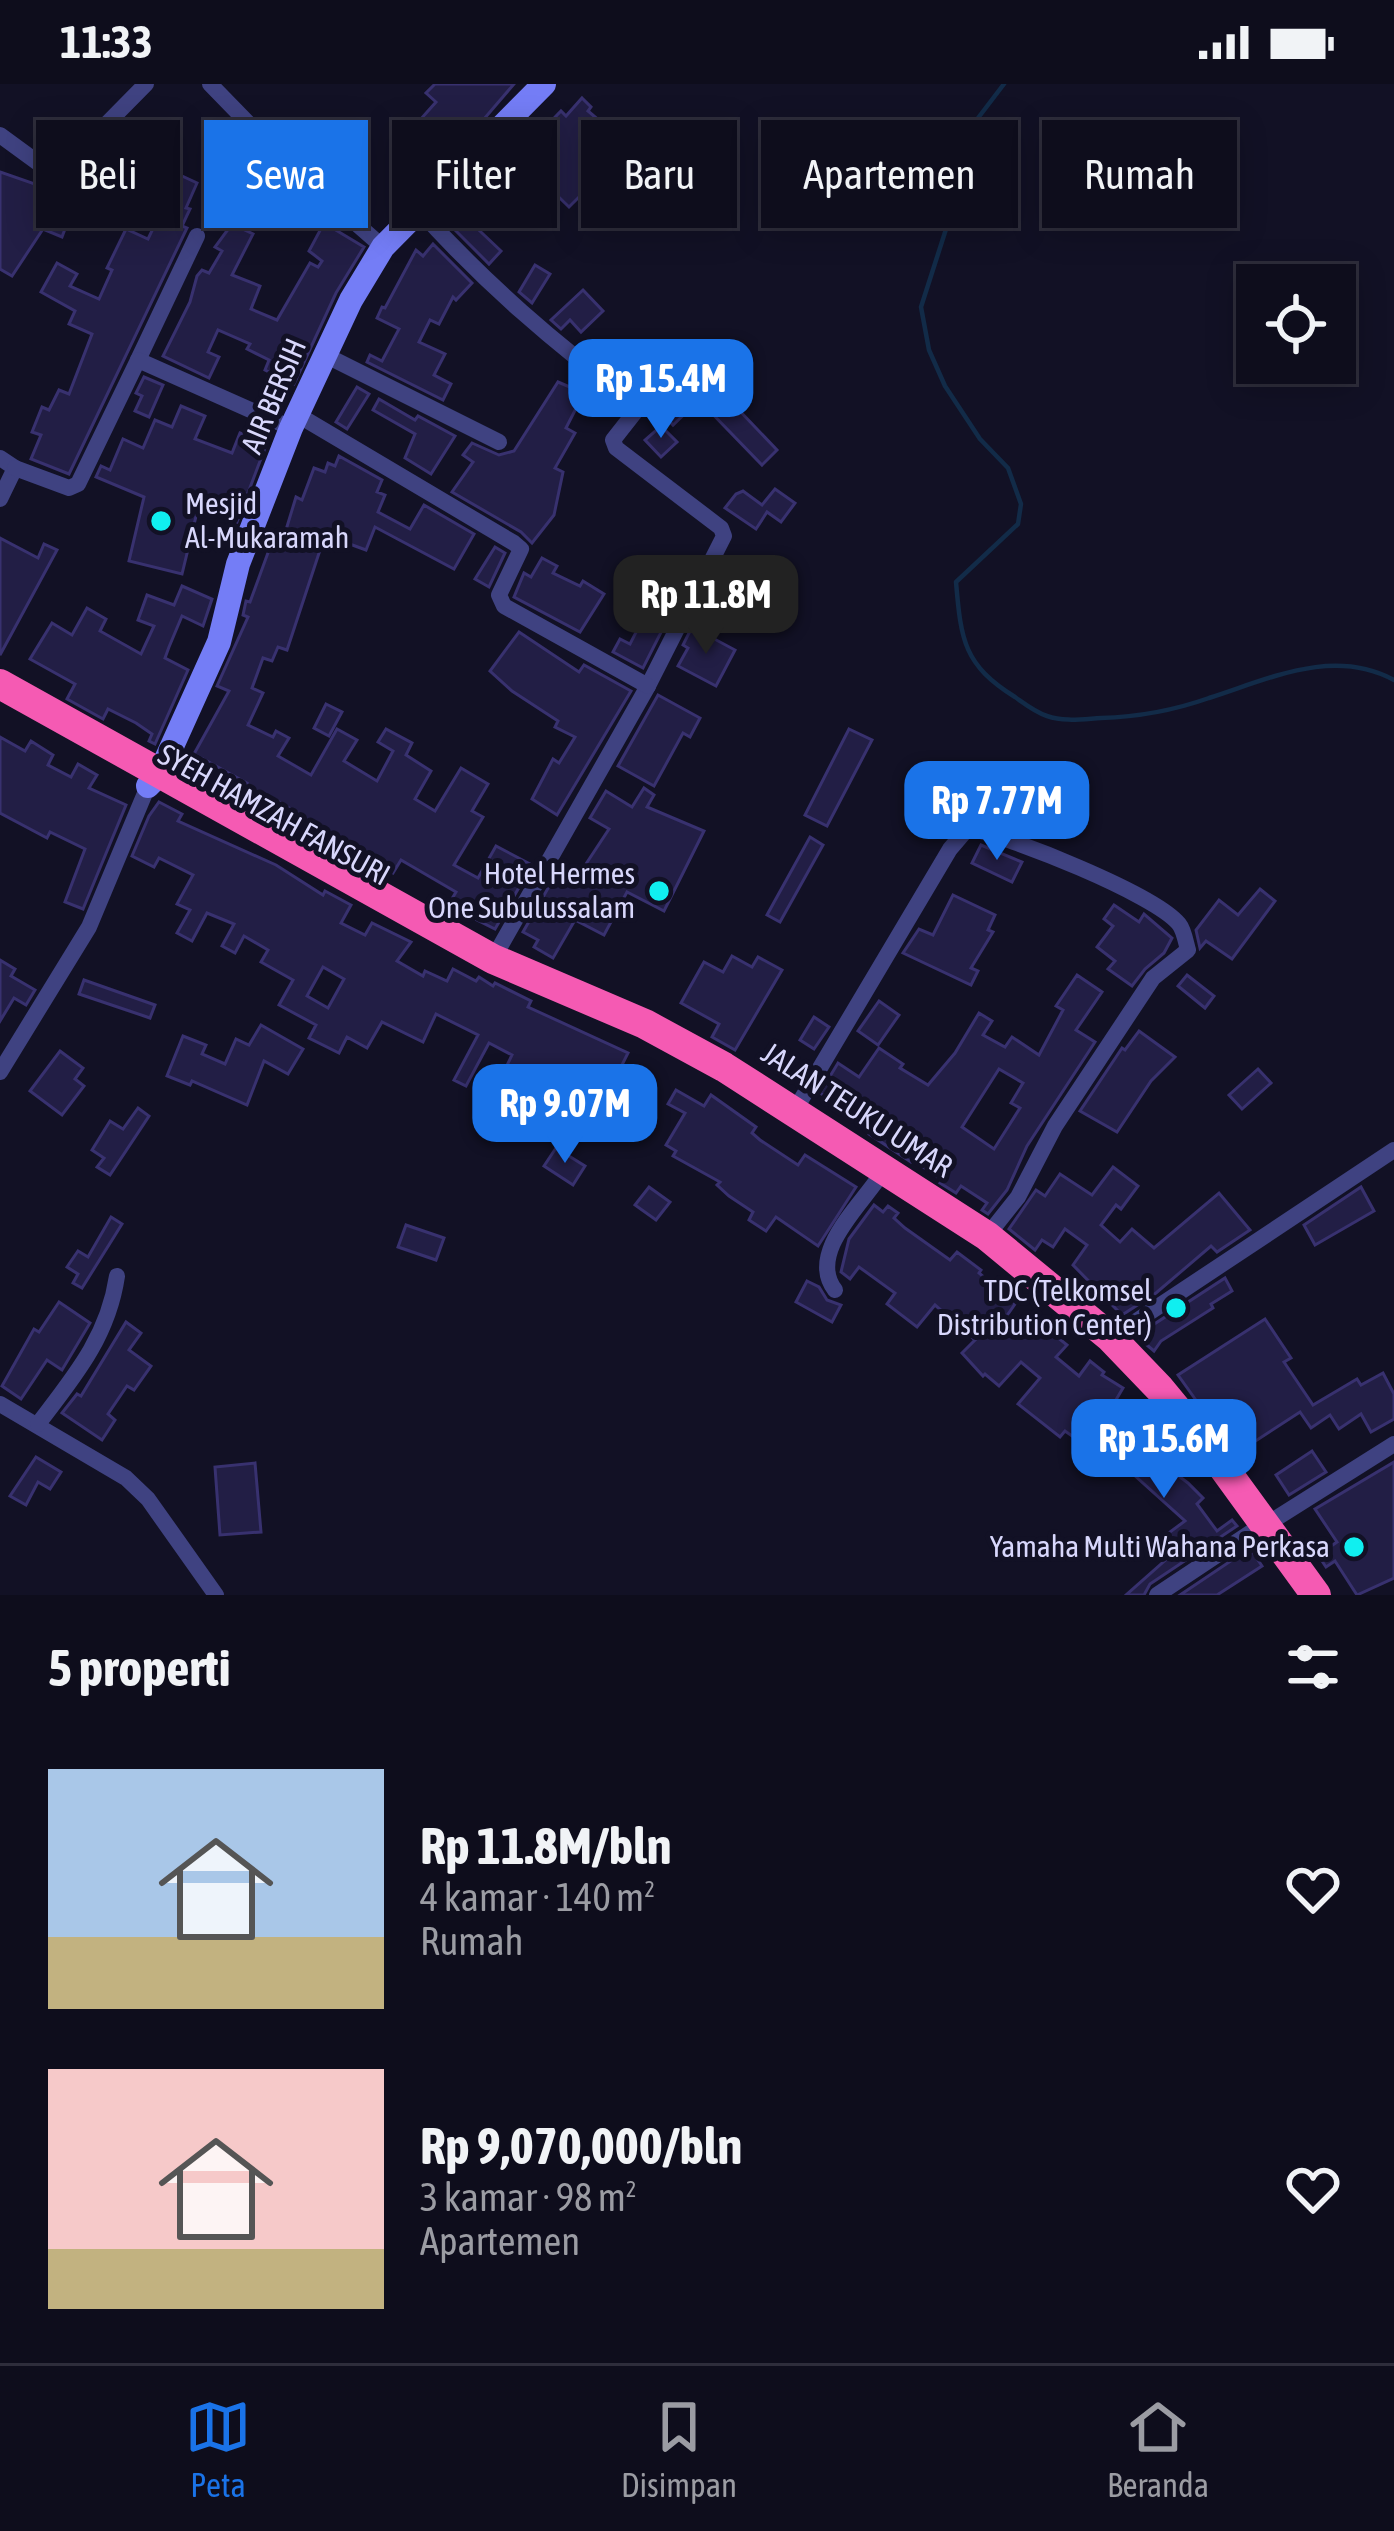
<!DOCTYPE html>
<html lang="id">
<meta charset="utf-8">
<style>
body{margin:0;font-family:"Asap Condensed",sans-serif;background:#171625;color:#f1f3f6;height:100vh;display:flex;flex-direction:column;font-size:45px;white-space:nowrap}
*{box-sizing:border-box;margin:0}
p{font-size:39px;color:#9b9ca3}
.icon{flex:none;width:66px;height:66px;fill:none;stroke:currentColor;stroke-width:2;stroke-linecap:round;stroke-linejoin:round}
.map{position:relative;height:1511px;overflow:hidden}
.details{display:flex;flex-direction:column;background:#0e0d1c;flex:1}
.details>*{flex:none}
.guide{position:absolute;left:36px;top:36px;width:1323px;height:108px;display:flex;gap:24px}
.tools{position:absolute;left:1236px;top:180px;display:grid;gap:24px}
.tools a{display:grid;place-items:center;width:120px;height:120px;border-radius:0px;background:#0e0d1c;box-shadow:0 6px 30px #0003,0 0 0 3px #2e2d3b;font-size:60px}
.price{position:absolute;translate:-50% -102px;padding:0 27px;border-radius:24px;background:#1a73e8;color:#fff;font-size:39px;line-height:78px;filter:drop-shadow(0 3px 6px #0008)}
.price::after{content:'';position:absolute;left:50%;top:72px;width:36px;height:27px;margin-left:-18px;background:inherit;clip-path:polygon(0 0,100% 0,50% 100%)}
.price.selected{background:#222;color:#fff}
ul{padding:0;list-style:none}
li{display:flex;align-items:center;gap:36px;height:300px;padding:0 48px}
li span{display:grid;place-items:center;flex:none;width:336px;height:240px;border-radius:0px;color:#555}
li>.icon{margin-inline-start:auto}
span .icon{width:144px;height:144px;fill:#fffc;stroke-width:1}
li b{font-size:51px}
h2{display:flex;justify-content:space-between;align-items:center;height:144px;padding:0 48px;font-size:51px}
.pill{padding:0 42px;border-radius:0px;background:#0e0d1c;box-shadow:0 6px 30px #0003,0 0 0 3px #2e2d3b;font-size:42px;line-height:108px}
.pill.selected{background:#1a73e8;color:#fff}
.status{display:flex;justify-content:space-between;align-items:center;height:84px;padding:0 60px;background:#0e0d1c;direction:ltr}
.status svg{height:33px;fill:currentColor}
.tab-bar{display:flex;justify-content:space-around;align-items:center;height:168px;border-top:3px solid #2e2d3b;background:#0e0d1c;font-size:33px;color:#9b9ca3}
.tab-bar a{display:grid;justify-items:center;gap:6px}
.tab-bar .selected{color:#1a73e8}
.map>svg:first-child{display:block}
</style>
<div class="status"><b>11:33</b><svg viewBox="0 0 49 12"><path d="M0 12V9h3v3zM5 12V6h3v6zM10 12V3h3v9zM15 12V0h3v12zM26 1h20v11H26zM47 4h2v5h-2z"/></svg></div>
<div class="map">
<svg width="1394" height="1511" viewBox="0 0 1394 1511">
<rect width="100%" height="100%" fill="#121125"/>
<g fill="none" stroke-linecap="round" stroke-linejoin="round">
<!-- stream -->
<path stroke="#122b48" stroke-width="4.5" d="M1004 0 975 38 965 86 921 223 929 266 945 302 980 355 1008 384 1021 420 1018 440 956 498C961 557 964 581 1015 613 1025 620 1035 628 1047 632 1064 638 1083 635 1101 634 1137 633 1175 626 1209 614 1269 595 1333 563 1394 596"/>
</g>
<!-- building -->
<g fill="#221e45" stroke="#38316f" stroke-width="3" fill-rule="evenodd">
<polygon points="435,0 514,0 472,49 467,45 433,80 412,59 427,44 419,37 436,18 426,9"/>
<polygon points="582,14 591,23 588,27 629,62 617,75 605,65 586,84 597,95 569,123 525,80 546,58 538,51 561,27 566,32"/>
<polygon points="225,44 238,54 220,77 206,67"/>
<polygon points="339,48 349,56 323,86 318,86 312,80"/>
<polygon points="167,85 197,99 186,124 190,125 182,142 187,144 69,390 31,375 41,351 32,348 42,323 49,326 59,306 69,310 92,250 69,240 75,227 41,208 57,179 77,190 70,202 99,215 112,186 107,184 126,145 148,155 160,130 139,121 147,104 155,108"/>
<polygon points="0,88 46,104 49,98 61,98 80,105 62,153 43,145 12,192 0,185"/>
<polygon points="279,89 303,110 276,141 253,123"/>
<polygon points="464,132 501,167 489,180 450,141 454,143"/>
<polygon points="324,139 364,163 336,209 294,300 265,286 269,276 247,265 250,260 218,246 208,268 219,273 209,294 163,272 190,218 197,192 202,186 209,189 222,167 215,163 232,140 253,150 232,191 260,202 251,225 277,236 310,179 318,183 322,177 309,167"/>
<polygon points="433,160 472,199 456,216 453,213 439,240 430,236 419,258 445,270 434,291 451,300 443,316 367,278 370,271 382,277 399,245 377,234 382,223 385,224 416,166 423,172"/>
<polygon points="535,181 550,190 532,219 519,208"/>
<polygon points="583,206 603,227 581,248 570,236 561,245 551,236"/>
<polygon points="699,278 718,298 715,301 777,366 762,381 699,316 673,341 654,321"/>
<polygon points="144,293 163,301 149,333 135,327 142,312 136,309"/>
<polygon points="558,298 584,309 566,344 575,349 555,384 563,388 554,431 532,459 521,448 452,408 473,378 463,371 472,359 499,371 514,367"/>
<polygon points="357,303 369,310 347,345 336,338"/>
<polygon points="379,315 415,336 418,332 455,352 431,390 405,374 415,350 373,326"/>
<polygon points="181,322 205,332 195,355 232,369 240,349 261,357 259,362 265,364 237,438 232,436 236,425 212,415 209,424 199,420 182,490 129,477 144,413 96,393 101,382 110,386 123,355 143,364 155,336 172,343"/>
<polygon points="661,342 677,358 661,373 645,356"/>
<polygon points="339,372 382,396 377,408 385,411 378,428 410,445 424,421 474,450 454,485 375,443 366,466 325,451 287,566 278,563 272,577 263,574 252,604 263,609 248,641 273,653 276,647 289,654 278,672 311,691 337,645 357,656 344,677 377,697 393,667 378,658 386,645 412,659 406,671 431,687 415,715 435,727 461,684 488,700 472,727 483,733 454,781 478,794 496,762 532,781 495,845 457,826 459,823 450,818 456,808 401,776 393,789 315,747 301,738 304,733 276,716 272,722 244,705 247,699 194,670 229,607 217,602 248,533 243,531 246,517 250,518 273,455 282,459 296,413 302,416 314,384 325,388 328,379 335,382"/>
<polygon points="775,405 795,419 781,438 767,428 756,445 725,424 736,410 743,407 762,421"/>
<polygon points="0,454 38,474 44,460 57,466 0,571"/>
<polygon points="495,463 505,469 489,503 475,495"/>
<polygon points="542,474 557,482 553,489 580,502 583,497 604,510 580,548 514,513 524,489 531,493"/>
<polygon points="649,477 688,495 643,584 613,568 620,555 630,560 646,529 636,524 645,506 637,502"/>
<polygon points="182,502 212,515 203,542 182,532 169,563 165,574 188,586 155,660 149,657 152,650 136,639 108,625 103,635 67,615 75,600 30,575 52,539 72,551 87,524 106,535 100,547 141,570 154,542 138,536 147,511 174,521"/>
<polygon points="739,511 760,522 750,539 729,527"/>
<polygon points="692,543 735,566 716,602 678,582 688,564 683,561"/>
<polygon points="519,548 579,588 584,581 631,607 557,731 532,715 553,675 559,679 575,653 555,643 558,637 512,607 490,587"/>
<polygon points="658,611 700,634 690,653 683,649 654,702 618,682"/>
<polygon points="326,620 342,628 329,652 314,644"/>
<polygon points="849,645 872,656 827,742 805,731"/>
<polygon points="0,653 25,667 31,657 53,671 48,681 71,693 78,680 97,691 89,704 126,721 83,825 65,818 85,765 50,748 47,754 0,729"/>
<polygon points="644,704 654,711 647,723 704,747 664,827 627,808 604,851 575,836 553,874 534,863 538,856 523,848 559,785 576,795 609,745 590,734 606,707 632,723"/>
<path d="M159 718 182 730 178 737 276 781 323 811 325 807 351 821 341 839 365 851 372 839 411 858 397 877 423 892 425 887 447 897 453 885 476 897 479 893 493 902 495 899 531 917 528 923 628 969 620 985 617 984 604 1007 588 997 584 1004 574 998 553 1028 525 1010 521 1017 496 1004 512 971 489 959 466 1002 454 996 478 951 436 930 423 958 382 938 367 964 347 953 339 969 309 954 316 941 279 921 293 896 261 878 268 866 244 852 235 869 222 862 234 840 207 829 192 857 177 849 190 826 177 820 193 791 159 774 154 783 132 772 149 732ZM323 883 344 895 328 924 307 912Z"/>
<polygon points="810,753 823,761 780,838 767,831"/>
<polygon points="981,761 1022,778 1012,798 972,779"/>
<polygon points="1260,805 1275,817 1232,875 1206,857 1200,864 1196,846 1219,816 1238,831"/>
<polygon points="953,811 995,831 988,846 993,848 971,884 978,887 971,901 903,869 919,845 933,851"/>
<polygon points="1114,821 1139,838 1144,830 1172,854 1164,869 1145,885 1132,902 1108,885 1115,877 1097,863 1113,842 1104,835"/>
<polygon points="732,872 752,883 758,873 782,886 735,966 712,953 719,940 681,919 704,878 723,888"/>
<polygon points="0,876 15,885 11,892 35,906 26,921 14,914 0,937"/>
<path d="M1077 891 1102 908 1076 946 1095 958 1027 1062 1007 1106 988 1130 982 1126 987 1119 961 1102 956 1109 940 1099 942 1096 913 1076 911 1078 869 1050 874 1042 820 1009 838 979 859 993 879 964 903 980 900 984 928 1001 955 969 979 929 992 937 983 951 1005 963 1012 953 1039 971 1063 926 1056 922ZM999 985 1023 999 1011 1019 1020 1024 994 1065 962 1043Z"/>
<polygon points="1187,891 1214,912 1205,924 1178,902"/>
<polygon points="84,896 155,921 150,934 79,910"/>
<polygon points="879,917 899,931 878,961 858,947"/>
<polygon points="814,933 829,943 814,965 800,956"/>
<polygon points="261,941 303,965 288,990 264,977 247,1021 192,997 190,1001 167,992 183,952 206,961 202,970 225,980 236,955 249,961"/>
<polygon points="1139,947 1175,973 1151,997 1117,1048 1080,1027 1122,964 1125,966"/>
<polygon points="60,967 83,984 75,995 84,1002 62,1031 30,1007"/>
<polygon points="1258,985 1271,999 1242,1025 1229,1011"/>
<polygon points="676,1006 704,1022 711,1011 756,1043 752,1049 760,1056 798,1081 805,1071 856,1103 818,1162 776,1133 766,1147 749,1136 753,1128 729,1112 717,1101 720,1098 673,1072 676,1067 666,1061 685,1029 668,1020"/>
<polygon points="138,1024 149,1032 110,1091 97,1083 104,1074 92,1066 110,1037 123,1045"/>
<polygon points="556,1064 585,1082 573,1101 544,1082"/>
<polygon points="1113,1083 1138,1102 1121,1125 1116,1121 1101,1141 1120,1158 1132,1145 1154,1164 1219,1109 1250,1146 1217,1168 1211,1162 1156,1209 1122,1231 1073,1181 1087,1161 1065,1145 1053,1163 1042,1156 1035,1166 1009,1145 1036,1106 1045,1112 1060,1090 1092,1111"/>
<polygon points="649,1103 670,1118 656,1136 635,1121"/>
<polygon points="1361,1103 1374,1127 1315,1161 1304,1141"/>
<polygon points="874,1121 883,1128 888,1122 898,1129 894,1134 905,1144 950,1176 957,1168 981,1186 979,1189 1015,1220 1006,1233 1013,1239 1020,1232 1046,1254 1051,1248 1067,1261 1056,1273 1079,1292 1090,1277 1104,1288 1102,1291 1123,1304 1088,1363 1065,1347 1060,1353 1018,1320 1040,1294 1021,1278 999,1302 985,1290 983,1292 962,1269 975,1256 935,1221 917,1243 887,1220 895,1209 859,1183 850,1195 841,1188 849,1155"/>
<polygon points="111,1133 122,1140 82,1204 73,1199 78,1190 67,1183 78,1167 88,1173"/>
<polygon points="406,1141 444,1154 436,1176 398,1163"/>
<polygon points="1225,1194 1232,1207 1211,1220 1213,1224 1161,1257 1154,1267 1136,1252"/>
<polygon points="807,1197 819,1203 827,1216 841,1221 832,1238 796,1218"/>
<polygon points="59,1218 90,1239 62,1286 47,1276 21,1315 2,1302 34,1245 39,1248"/>
<polygon points="1265,1235 1291,1274 1284,1278 1313,1321 1357,1295 1361,1301 1383,1289 1394,1310 1394,1335 1371,1348 1361,1330 1339,1345 1330,1331 1311,1344 1300,1328 1237,1369 1227,1356 1237,1350 1220,1325 1208,1333 1178,1291"/>
<polygon points="126,1238 141,1249 129,1266 151,1282 134,1306 127,1302 108,1330 115,1336 102,1356 62,1329 77,1310 81,1312"/>
<polygon points="1135,1328 1147,1337 1137,1349 1155,1362 1146,1374 1169,1396 1176,1390 1188,1399 1203,1414 1197,1420 1217,1447 1232,1436 1237,1442 1150,1500 1144,1511 1126,1511 1170,1472 1159,1456 1185,1437 1134,1391 1100,1373"/>
<polygon points="1312,1367 1326,1388 1289,1411 1276,1391"/>
<polygon points="36,1373 61,1388 50,1405 38,1398 26,1421 10,1412"/>
<polygon points="1394,1378 1394,1494 1357,1511 1335,1477 1326,1483 1318,1471 1337,1458 1315,1425"/>
<polygon points="255,1379 261,1448 220,1451 215,1383"/>
<polygon points="1250,1464 1262,1482 1217,1511 1180,1511"/>
</g>
<g fill="none" stroke-linecap="round" stroke-linejoin="round">
<!-- street -->
<g stroke="#3f4281" stroke-width="16">
<polyline points="210,0 287,79 383,163"/>
<polyline points="0,51 41,81 57,86 69,78 146,0"/>
<path d="M418 125C486 200 554 259 635 319V328L613 356 616 364 721 444 724 452 648 602 493 875"/>
<polyline points="323,270 499,358"/>
<polyline points="138,276 197,152"/>
<polyline points="298,331 514,459 521,465 499,511 504,522 648,602"/>
<polyline points="0,374 15,384 0,415"/>
<polyline points="15,384 69,404 78,400 138,276 291,344"/>
<polyline points="0,988 89,843 148,702"/>
<path d="M795 1026 950 765 968 744C1008 752 1155 810 1179 840 1184 846 1186 859 1188 866L1153 894 1055 1042 1018 1113 987 1152"/>
<path d="M835 1206C808 1171 857 1125 877 1096"/>
<polyline points="1111,1254 1394,1066"/>
<polyline points="0,1320 126,1394 148,1415 216,1511"/>
<path d="M38 1340C74 1293 108 1253 117 1192"/>
<polyline points="1264,1442 1394,1360"/>
<polyline points="1157,1511 1253,1447"/>
</g>
<!-- secondary -->
<polyline stroke="#747df6" stroke-width="24" points="148,702 159,691 219,558 238,480 291,344 351,216 383,163 544,0"/>
<!-- highway -->
<polyline stroke="#f55ab3" stroke-width="30" points="0,600 493,875 645,940 724,983 987,1152 1111,1254 1160,1305 1212,1368 1316,1511"/>
</g>
<!-- markers -->
<g fill="#10eff0" stroke="#121125" stroke-width="4.5">
<circle cx="161" cy="437" r="12"/>
<circle cx="659" cy="807" r="12"/>
<circle cx="1176" cy="1224" r="12"/>
<circle cx="1354" cy="1463" r="12"/>
</g>
<g text-anchor="middle" stroke-width="10" stroke-linejoin="round" paint-order="stroke">
<!-- street labels -->
<g font-size="30" fill="#d8d7fc" stroke="#121125">
<text transform="translate(274 312) rotate(-67)" y="10">AIR BERSIH</text>
<text transform="translate(274 731) rotate(29)" y="10">SYEH HAMZAH FANSURI</text>
<text transform="translate(857 1026) rotate(33)" y="10">JALAN TEUKU UMAR</text>
</g>
<!-- poi labels -->
<g font-size="30" fill="#d8d7fc" stroke="#121125" text-anchor="end">
<text x="185" y="430" text-anchor="start">Mesjid<tspan x="185" dy="34">Al-Mukaramah</tspan></text>
<text x="635" y="800">Hotel Hermes<tspan x="635" dy="34">One Subulussalam</tspan></text>
<text x="1152" y="1217">TDC (Telkomsel<tspan x="1152" dy="34">Distribution Center)</tspan></text>
<text x="1330" y="1473">Yamaha Multi Wahana Perkasa</text>
</g>
</g>
</svg>
<div class="tools">
<a><svg class="icon" aria-label="locate" viewBox="0 0 24 24"><circle cx="12" cy="12" r="6"/><path d="M12 2v4M12 18v4M2 12h4M18 12h4"/></svg></a>
</div>
<b class="price" style="left:661px;top:357px">Rp 15.4M</b>
<b class="price selected" style="left:706px;top:573px">Rp 11.8M</b>
<b class="price" style="left:997px;top:779px">Rp 7.77M</b>
<b class="price" style="left:565px;top:1082px">Rp 9.07M</b>
<b class="price" style="left:1164px;top:1417px">Rp 15.6M</b>
<div class="guide">
<a class="pill">Beli</a>
<a class="pill selected">Sewa</a>
<a class="pill">Filter</a>
<a class="pill">Baru</a>
<a class="pill">Apartemen</a>
<a class="pill">Rumah</a>
</div>
</div>
<section class="details">
<h2>5 properti<svg class="icon" aria-label="filters" viewBox="0 0 24 24"><path d="M4 7h16M4 17h16"/><circle cx="9" cy="7" r="2"/><circle cx="15" cy="17" r="2"/></svg></h2>
<ul>
<li><span style="background:linear-gradient(#a9c7e8 70%,#c2b280 0)"><svg class="icon" aria-label="home" viewBox="0 0 24 24"><path d="M3 11l9-7 9 7M6 9v11h12V9"/></svg></span><div><b>Rp 11.8M/bln</b><p>4 kamar · 140 m²</p><p>Rumah</p></div><svg class="icon" aria-label="heart" viewBox="0 0 24 24"><path d="M12 20l-8-8c-3-5 5-10 8-4 3-6 11-1 8 4z"/></svg></li>
<li><span style="background:linear-gradient(#f6c9c9 75%,#c2b280 0)"><svg class="icon" aria-label="home" viewBox="0 0 24 24"><path d="M3 11l9-7 9 7M6 9v11h12V9"/></svg></span><div><b>Rp 9,070,000/bln</b><p>3 kamar · 98 m²</p><p>Apartemen</p></div><svg class="icon" aria-label="heart" viewBox="0 0 24 24"><path d="M12 20l-8-8c-3-5 5-10 8-4 3-6 11-1 8 4z"/></svg></li>
</ul>
</section>
<nav class="tab-bar">
<a class="selected"><svg class="icon" aria-label="map" viewBox="0 0 24 24"><path d="M3 6l6-2 6 2 6-2v14l-6 2-6-2-6 2zM9 4v14M15 6v14"/></svg>Peta</a>
<a><svg class="icon" aria-label="saved" viewBox="0 0 24 24"><path d="M7 4h10v16l-5-4-5 4z"/></svg>Disimpan</a>
<a><svg class="icon" aria-label="home" viewBox="0 0 24 24"><path d="M3 11l9-7 9 7M6 9v11h12V9"/></svg>Beranda</a>
</nav>
